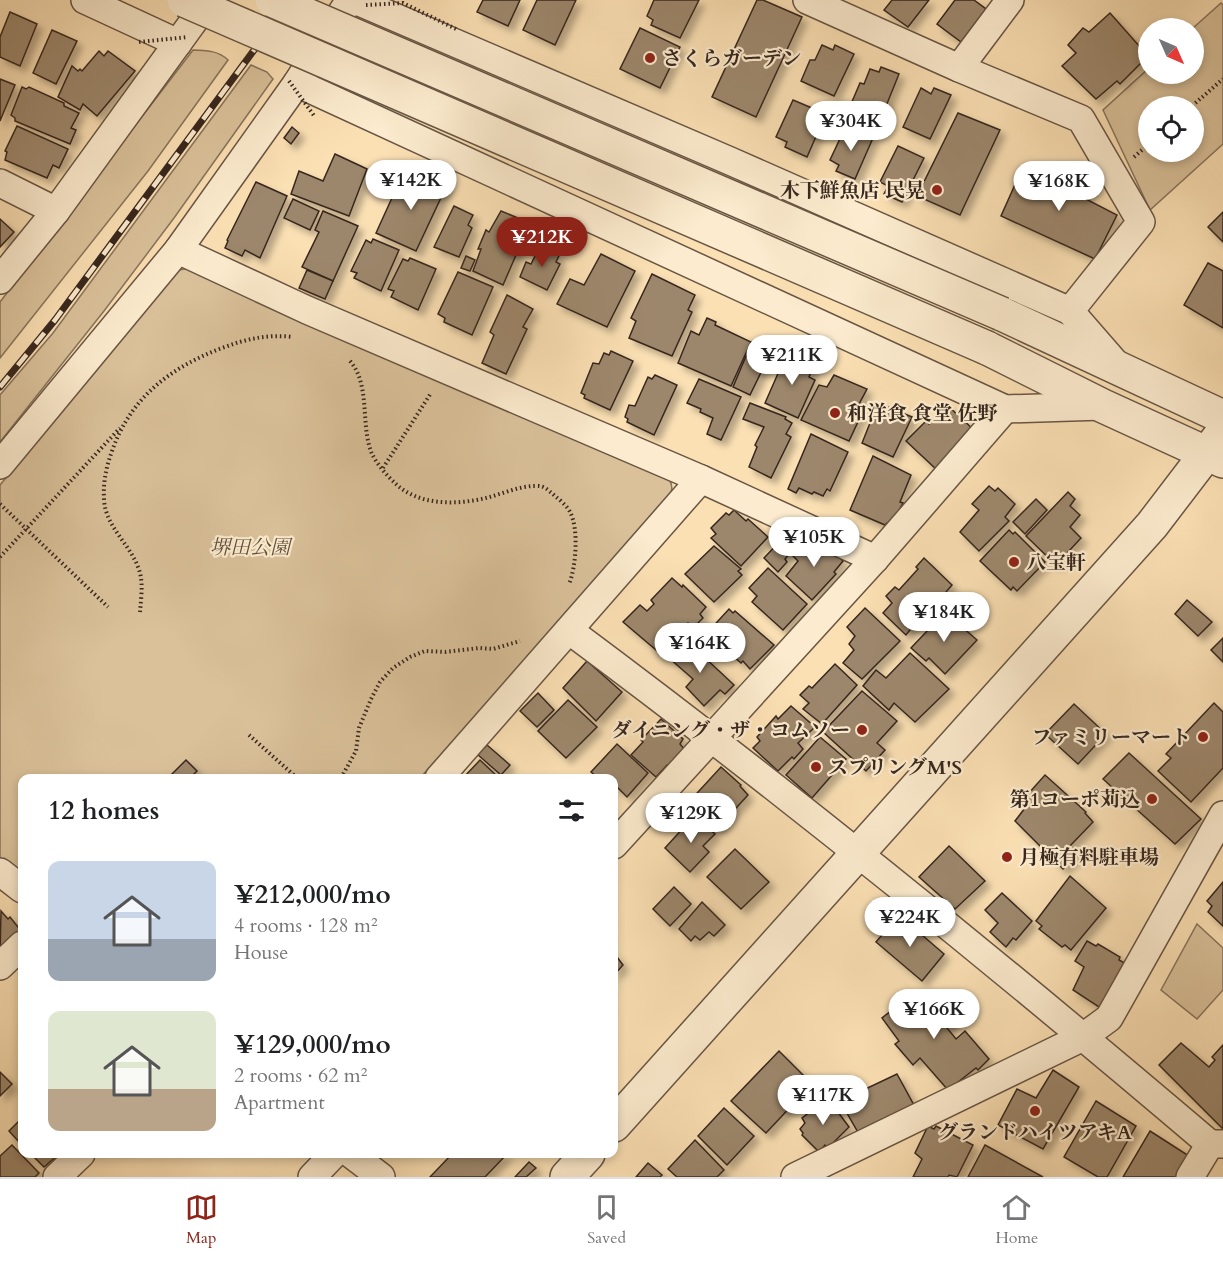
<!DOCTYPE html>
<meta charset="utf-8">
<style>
body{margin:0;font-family:Cardo,"Noto Serif JP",serif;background:#f2f2f2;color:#202124;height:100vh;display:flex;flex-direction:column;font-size:22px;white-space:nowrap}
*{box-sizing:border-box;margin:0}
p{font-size:20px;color:#757577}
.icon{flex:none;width:33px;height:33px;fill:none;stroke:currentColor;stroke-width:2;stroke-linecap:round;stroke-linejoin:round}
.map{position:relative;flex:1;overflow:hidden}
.side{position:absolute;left:18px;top:774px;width:600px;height:384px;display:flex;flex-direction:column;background:#fff;border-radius:12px;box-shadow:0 3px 9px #0003}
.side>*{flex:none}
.needle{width:39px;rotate:135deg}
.tools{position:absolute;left:1138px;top:18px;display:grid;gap:12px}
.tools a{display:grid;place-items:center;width:66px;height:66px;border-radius:50%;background:#fff;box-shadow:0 3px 9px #0003;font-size:30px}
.price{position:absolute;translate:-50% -51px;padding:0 14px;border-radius:21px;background:#fff;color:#222;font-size:20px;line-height:39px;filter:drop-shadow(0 2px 3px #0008)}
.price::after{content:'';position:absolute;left:50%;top:36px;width:18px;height:14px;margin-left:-9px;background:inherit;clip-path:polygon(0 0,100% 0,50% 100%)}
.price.current{background:#8f2418;color:#fff}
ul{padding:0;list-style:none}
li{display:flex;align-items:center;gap:18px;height:150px;padding:0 30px}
li span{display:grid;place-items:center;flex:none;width:168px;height:120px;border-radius:12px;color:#555}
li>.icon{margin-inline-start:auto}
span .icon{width:72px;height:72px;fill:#fffc;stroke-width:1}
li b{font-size:26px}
h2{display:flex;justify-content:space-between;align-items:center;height:72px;padding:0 30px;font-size:26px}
.menu{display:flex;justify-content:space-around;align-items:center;height:84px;border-top:2px solid #e0e0e0;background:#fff;font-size:16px;color:#757577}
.menu a{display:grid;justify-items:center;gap:3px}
.menu .current{color:#8f2418}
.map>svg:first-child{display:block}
</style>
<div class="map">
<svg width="1223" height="1177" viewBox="0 0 1223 1177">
<defs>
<filter id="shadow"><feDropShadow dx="5.5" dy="5.5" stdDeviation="3" flood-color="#0004"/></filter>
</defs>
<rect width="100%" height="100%" fill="#fbe0b4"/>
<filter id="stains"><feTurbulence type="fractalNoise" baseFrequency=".00333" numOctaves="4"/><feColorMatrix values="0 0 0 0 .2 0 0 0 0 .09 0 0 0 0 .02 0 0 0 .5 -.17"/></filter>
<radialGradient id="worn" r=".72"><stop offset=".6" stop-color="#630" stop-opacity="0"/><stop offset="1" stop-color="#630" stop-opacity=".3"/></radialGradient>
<!-- green -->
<g fill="#dac19a" stroke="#88745c" stroke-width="1.5" fill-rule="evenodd">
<path d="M1221 3 1223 5V144L1150 210 1103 110 1149 68V74H1194L1193 28ZM1194 106V152H1149V106Z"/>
<path d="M193 50C206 50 219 51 228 60L148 171 0 358V302Z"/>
<polygon points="251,65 267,72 273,79 174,218 104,311 0,442 0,395 53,333"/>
<path d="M191 268 668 477C674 487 672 491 668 501L420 778H22V876L0 858V485L81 388 167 276 179 270Z"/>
<polygon points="1197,924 1223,948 1223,990 1197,1019 1161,990"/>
</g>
<!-- building -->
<g fill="#9d876c" stroke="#37271e" stroke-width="1.5" filter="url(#shadow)">
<polygon points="483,0 520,0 508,26 477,12"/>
<polygon points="537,0 576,0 555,45 523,30"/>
<polygon points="654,0 699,0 680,38 651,25 653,20 647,16"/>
<polygon points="757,0 763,0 802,17 756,117 712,97"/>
<polygon points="892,0 929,0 908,27 884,10"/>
<polygon points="955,0 974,0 986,9 961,42 937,24"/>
<polygon points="10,12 37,24 20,66 0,57 0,37"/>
<polygon points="1110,13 1148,56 1120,84 1117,81 1096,99 1062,66 1076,53 1068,45 1083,28 1089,32"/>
<polygon points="640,28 680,47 660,88 620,69"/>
<polygon points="52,30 77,41 56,84 33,73"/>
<polygon points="822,45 833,50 835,45 854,54 834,96 801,81 810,60 815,60"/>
<polygon points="99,51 104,56 108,51 135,71 97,116 83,104 80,110 58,97 72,66 78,71 80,69 82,71"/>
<polygon points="881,67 899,74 882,116 851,104 860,83 864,84 870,69 879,72"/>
<polygon points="0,79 15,85 0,121"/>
<polygon points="22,87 26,89 29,87 64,103 64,106 79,113 71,128 76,130 70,144 15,121 15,118 11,115"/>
<polygon points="921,88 931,94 934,88 951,95 930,139 903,127"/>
<polygon points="793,100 826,114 807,157 785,147 787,142 776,137"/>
<polygon points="958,113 1000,130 960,215 917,196"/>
<polygon points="17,126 68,149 59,168 53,165 47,178 5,160 7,152 5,151"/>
<polygon points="846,126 873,138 855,179 836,171 839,165 830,160"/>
<polygon points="292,127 299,133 291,144 284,138"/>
<polygon points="898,146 924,158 902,202 884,194 888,186 880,182"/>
<polygon points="335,154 367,169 349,216 291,194 299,171 323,181"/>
<polygon points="1022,169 1041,177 1044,169 1083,186 1078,195 1117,215 1095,259 1001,216"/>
<polygon points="411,171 446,187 416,251 376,233 396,189 401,192"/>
<polygon points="256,182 287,196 260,258 245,250 242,256 225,248 228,241 227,240"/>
<polygon points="293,199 319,211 310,230 284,218"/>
<polygon points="454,206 473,215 468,225 472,228 459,257 434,247"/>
<polygon points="323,211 358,226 333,281 302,267 319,232 315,230"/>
<polygon points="501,211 530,223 503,285 473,271 481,249 478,249 486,230 489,232"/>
<polygon points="1223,212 1223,242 1208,227"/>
<polygon points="0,219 14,232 0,247"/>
<polygon points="373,239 399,250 381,291 354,278 357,273 351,271 366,240 371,243"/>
<polygon points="540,246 560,254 556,262 560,264 547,290 520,277 526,262 531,264"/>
<polygon points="601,254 635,271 607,327 557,304 570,279 584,285"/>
<polygon points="466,256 475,260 470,271 461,268"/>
<polygon points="410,258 436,269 418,310 391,297 394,291 388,289 403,259 408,261"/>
<polygon points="1208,263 1223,271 1223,328 1184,305"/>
<polygon points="307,270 333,281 325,299 299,288"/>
<polygon points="458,272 493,287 472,335 444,322 445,318 438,314"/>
<polygon points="652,274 695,295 688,310 692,312 672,356 629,338 636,321 631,318"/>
<polygon points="507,295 533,309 523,327 527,329 506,374 482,363 494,335 490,332"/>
<polygon points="707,318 716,322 715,325 751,342 731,386 678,363 691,331 699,335"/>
<polygon points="752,342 771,352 750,395 733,387"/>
<polygon points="611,351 633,361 610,410 584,398 585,395 581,393 593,363 599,364 604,353 609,355"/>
<polygon points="787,353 814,365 809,377 815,380 798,418 765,403"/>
<polygon points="655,375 677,385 654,435 627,422 628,419 625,417 629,405 635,406 648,377 652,379"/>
<polygon points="834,375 867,389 858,406 864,409 849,441 801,420 819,385 827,387"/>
<polygon points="699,379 741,397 721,440 707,434 713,418 700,412 701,409 687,403"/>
<polygon points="750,403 786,417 785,419 792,423 786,434 791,437 771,478 749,467 757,447 755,445 764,427 743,419"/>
<polygon points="878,403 912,417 893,457 862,443"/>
<polygon points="947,405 975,431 938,471 906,441 926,421 929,424"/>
<polygon points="811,434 848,452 830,491 827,489 823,496 814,492 812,494 799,488 796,493 788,489"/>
<polygon points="873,456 911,475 900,502 903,503 891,525 887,523 885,525 850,510"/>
<polygon points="989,486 995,491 998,488 1015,504 1005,517 1009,521 979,551 960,532 979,510 972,504"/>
<polygon points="1068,492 1075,499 1070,506 1080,515 1070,527 1081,538 1056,565 1026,536"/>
<polygon points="1036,499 1047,510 1025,534 1013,522"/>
<polygon points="734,510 746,521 748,519 768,537 741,566 711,538 716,534 711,528 726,513 729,515"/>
<polygon points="1009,530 1013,534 1015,532 1045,562 1017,591 1013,587 1011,590 980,561"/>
<polygon points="783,538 794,549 785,559 787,562 778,572 764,558"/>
<polygon points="808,539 816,543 825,552 829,548 843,561 834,572 836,574 812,600 786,576 798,561 793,556"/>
<polygon points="714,546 741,569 738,571 742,575 714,602 685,574"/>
<polygon points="924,558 952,585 935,605 934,604 922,616 921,614 917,618 918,620 906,635 883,613 892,603 886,596 895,587 899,590 918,569 916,567"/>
<polygon points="768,568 807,604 783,630 752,602 757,596 749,588"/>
<polygon points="672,578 682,587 683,585 706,607 700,614 703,618 694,627 688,623 678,634 681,637 662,655 623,622 640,605 647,611 654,604 651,600"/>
<polygon points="1187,600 1212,622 1198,636 1175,614"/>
<polygon points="865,608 900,641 862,679 843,663 854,650 849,644 855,636 847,627"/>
<polygon points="729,609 733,613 735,611 774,645 750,669 743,661 741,663 707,633"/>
<polygon points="945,612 977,640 945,674 929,658 926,661 911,648"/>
<polygon points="1223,638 1223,662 1211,650"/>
<polygon points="686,640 734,685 725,694 720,690 704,706 686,687 693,679 669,658"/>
<polygon points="910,653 949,689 915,722 894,703 889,710 863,686 876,670 886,678"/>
<polygon points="587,661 622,692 596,721 563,688"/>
<polygon points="835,664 857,685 822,724 803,709 809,703 800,695 809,686 812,688"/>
<polygon points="862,691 897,721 877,743 885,750 866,771 823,732"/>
<polygon points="538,693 554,710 537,727 520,711"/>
<polygon points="568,700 597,727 566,758 538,731"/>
<polygon points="1214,703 1223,712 1223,768 1191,802 1158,771 1171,758 1166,754"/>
<polygon points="1074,704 1106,734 1078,764 1045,734"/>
<polygon points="791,706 815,727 798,743 803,749 794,759 792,757 778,771 753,748 760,741 757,737 776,716 778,719"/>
<polygon points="661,719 683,739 680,744 685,750 669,767 667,765 656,777 631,755 643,742 641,740"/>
<polygon points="820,737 846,759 812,798 786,775"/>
<polygon points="617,744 648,773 627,797 616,786 614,788 614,778 598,778 591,772"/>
<polygon points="487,745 510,765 501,775 477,754"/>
<polygon points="1129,753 1201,819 1175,844 1103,779"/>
<polygon points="186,760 197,771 190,778 168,778"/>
<polygon points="480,760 499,778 463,778"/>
<polygon points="721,767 741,785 740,786 748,795 717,829 688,803"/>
<polygon points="1045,775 1086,812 1085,813 1093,822 1069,847 1077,856 1063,869 1015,821 1025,808 1020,803"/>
<polygon points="679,801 691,811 682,820 670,809"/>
<polygon points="695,815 715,834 703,846 709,852 690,872 665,848"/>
<polygon points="949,846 985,881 955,909 919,877"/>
<polygon points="735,849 769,882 741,909 707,877"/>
<polygon points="1070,876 1106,908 1071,950 1065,945 1062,947 1039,929 1042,926 1036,921"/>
<polygon points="1223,882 1223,926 1208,912 1212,906 1207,901"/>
<polygon points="674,887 691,904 670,926 653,909"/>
<polygon points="1002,893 1032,921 1016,940 1013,938 1006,947 990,932 998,923 985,910"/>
<polygon points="702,902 725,925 714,936 709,932 700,940 695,936 691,941 679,929"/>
<polygon points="1,911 8,919 10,917 22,932 0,956"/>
<polygon points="899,915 944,954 922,981 876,942"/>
<polygon points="1087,941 1096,946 1098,944 1120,957 1119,960 1128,965 1102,1009 1073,990 1084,967 1075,961"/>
<polygon points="614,953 623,965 614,975"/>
<polygon points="918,990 928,999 932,996 954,1023 947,1028 956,1039 965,1031 989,1059 978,1070 976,1068 948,1090 920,1058 913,1065 895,1044 899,1041 882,1018"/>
<polygon points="1181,1043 1209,1067 1215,1060 1212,1057 1223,1045 1223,1129 1159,1065"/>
<polygon points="779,1051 812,1084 766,1133 731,1101"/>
<polygon points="1053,1070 1079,1087 1043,1149 998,1125 1017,1089 1036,1098"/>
<polygon points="0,1072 12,1084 0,1096"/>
<polygon points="897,1074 915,1107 859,1134 840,1101"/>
<polygon points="824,1101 827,1106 832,1104 849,1127 828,1148 825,1145 819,1152 802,1135 803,1133 800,1129 805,1123 802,1118"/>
<polygon points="1096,1101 1136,1126 1107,1177 1098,1177 1064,1157"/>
<polygon points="724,1108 754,1136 727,1165 698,1136"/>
<polygon points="22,1118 22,1145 9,1131"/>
<polygon points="928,1126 934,1129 936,1126 973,1145 957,1177 949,1175 948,1177 913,1177 922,1159 915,1153"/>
<polygon points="1150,1131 1189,1156 1178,1177 1123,1177"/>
<polygon points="695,1140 724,1170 717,1177 677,1177 668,1169"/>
<polygon points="12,1145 39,1173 35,1177 0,1177 0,1156"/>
<polygon points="985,1145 1043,1177 968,1177"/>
<polygon points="31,1154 59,1154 44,1167"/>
<polygon points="452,1154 507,1154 485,1177 430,1177"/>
<polygon points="529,1162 536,1168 526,1177 515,1177"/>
<polygon points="648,1163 662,1175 660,1177 636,1177"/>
</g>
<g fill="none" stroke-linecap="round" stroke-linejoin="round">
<defs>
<g id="minor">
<polyline points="85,0 178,43"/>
<polyline points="355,0 730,161 1070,311"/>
<polyline points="807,0 959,68 1081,119 1141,222 1070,311 1117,365"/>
<polyline points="959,68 1010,0"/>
<polyline points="297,83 1005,409 1103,406"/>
<polyline points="0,183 56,211"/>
<polyline points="178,250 307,310 701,479 875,559"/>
<polyline points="0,280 56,211 209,0"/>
<polyline points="0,465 178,250 297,83 344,9"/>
<path d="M570 631C789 794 1002 967 1210 1144"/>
<polyline points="439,778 701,479"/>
<polyline points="614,845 875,559 1005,409"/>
<polyline points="0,872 22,889"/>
<polyline points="0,966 22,945"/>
<polyline points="351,1154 381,1177"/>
<polyline points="57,1177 81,1154"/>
<polyline points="312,1177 334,1154"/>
<polyline points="795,1177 1083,1037 1109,1018 1223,815"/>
<polyline points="1190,1177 1210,1144 1223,1144"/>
</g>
<g id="tertiary">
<polyline points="1002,314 1223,417"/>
<polyline points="987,348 1103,406 1223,461"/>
<polyline points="614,1125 1152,525 1223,432"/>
<polyline points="567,1177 588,1154"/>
</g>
</defs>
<!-- minor casing -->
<use href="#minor" stroke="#685544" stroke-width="30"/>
<!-- tertiary casing -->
<use href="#tertiary" stroke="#685544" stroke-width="36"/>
<!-- path -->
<g stroke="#37271e" stroke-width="4" stroke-dasharray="1.5 3" stroke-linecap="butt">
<polyline points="1192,106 1223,79"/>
<polyline points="1134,157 1149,144"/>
<path d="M350 361C371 385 360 426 372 454 377 464 387 476 395 483 418 506 457 505 486 498 502 494 519 486 535 486 544 485 548 490 555 496 560 500 567 506 570 512 579 528 576 568 569 584"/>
<polyline points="383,468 431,393"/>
<polyline points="0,504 108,607"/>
<polyline points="0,557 120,428"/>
<path d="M140 612C141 598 144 581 138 567 129 543 105 526 104 499 103 483 106 468 111 454 129 399 169 368 222 348 246 339 267 334 293 337"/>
<polyline points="249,735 297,778"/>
<polyline points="341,778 356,751 359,728 371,699 380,682 393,668 410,657 425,651 445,652 479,648 493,649 520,641"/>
</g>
<!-- minor -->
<use href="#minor" stroke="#fcebce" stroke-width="27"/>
<!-- tertiary -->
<use href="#tertiary" stroke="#fcebce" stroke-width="33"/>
<defs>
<polyline id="rail" points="0,387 55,320 291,0"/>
</defs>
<!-- rail casing -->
<use href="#rail" stroke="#37271e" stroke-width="7"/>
<!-- rail -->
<use href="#rail" stroke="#fcebce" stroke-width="4.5" stroke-dasharray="14" stroke-linecap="butt"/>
<defs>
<g id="tertiary-bridge">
<polyline points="184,0 987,348"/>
<polyline points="272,0 1002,314"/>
</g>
</defs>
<!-- tertiary-bridge casing -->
<use href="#tertiary-bridge" stroke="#685544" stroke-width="36" stroke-linecap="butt"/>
<!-- path-bridge -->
<g stroke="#37271e" stroke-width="4" stroke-dasharray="1.5 3" stroke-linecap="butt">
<polyline points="366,5 403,3 458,30"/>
<polyline points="139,42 188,37"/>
<polyline points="289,81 315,117"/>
</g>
<!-- tertiary-bridge -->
<use href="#tertiary-bridge" stroke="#fcebce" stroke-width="33"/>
</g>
<!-- markers -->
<g fill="#8f2418" stroke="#fcebce" stroke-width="2">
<circle cx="650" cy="58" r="6"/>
<circle cx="937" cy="190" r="6"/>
<circle cx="835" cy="413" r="6"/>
<circle cx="1014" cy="562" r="6"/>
<circle cx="862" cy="730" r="6"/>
<circle cx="1203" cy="737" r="6"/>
<circle cx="816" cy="767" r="6"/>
<circle cx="1152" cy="799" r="6"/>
<circle cx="1007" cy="857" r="6"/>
<circle cx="1035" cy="1111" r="6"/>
</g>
<g text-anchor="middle" stroke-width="4.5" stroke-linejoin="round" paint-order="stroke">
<!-- poi labels -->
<g font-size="20" font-weight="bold" fill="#37271e" stroke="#fcebce" text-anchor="start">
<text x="662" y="65">さくらガーデン</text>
<text x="925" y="197" text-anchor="end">木下鮮魚店 民晃</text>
<text x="847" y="420">和洋食 食堂 佐野</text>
<text x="1026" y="569">八宝軒</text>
<text x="850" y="737" text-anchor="end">ダイニング・ザ・コムソー</text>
<text x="1191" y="744" text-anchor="end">ファミリーマート</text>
<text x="828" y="774">スプリングM'S</text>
<text x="1140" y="806" text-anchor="end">第1コーポ苅込</text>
<text x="1019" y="864">月極有料駐車場</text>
<text x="1035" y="1139" text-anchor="middle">グランドハイツアキA</text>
</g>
<!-- park labels -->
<g font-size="20" font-style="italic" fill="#604e3d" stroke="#fcebce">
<text x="250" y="554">堺田公園</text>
</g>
</g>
<rect width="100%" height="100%" filter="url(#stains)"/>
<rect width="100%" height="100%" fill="url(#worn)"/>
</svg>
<div class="tools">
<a><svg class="needle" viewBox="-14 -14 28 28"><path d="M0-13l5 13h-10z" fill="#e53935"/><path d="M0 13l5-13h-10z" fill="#757577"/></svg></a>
<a><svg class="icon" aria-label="locate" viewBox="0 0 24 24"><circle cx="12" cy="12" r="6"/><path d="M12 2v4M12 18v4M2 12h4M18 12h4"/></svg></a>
</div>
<b class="price" style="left:851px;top:152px">¥304K</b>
<b class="price" style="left:411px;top:211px">¥142K</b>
<b class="price" style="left:1059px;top:212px">¥168K</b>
<b class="price current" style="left:542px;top:268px">¥212K</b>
<b class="price" style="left:792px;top:386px">¥211K</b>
<b class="price" style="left:814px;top:568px">¥105K</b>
<b class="price" style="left:944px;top:643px">¥184K</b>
<b class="price" style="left:700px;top:674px">¥164K</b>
<b class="price" style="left:691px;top:844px">¥129K</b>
<b class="price" style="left:910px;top:948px">¥224K</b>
<b class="price" style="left:934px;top:1040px">¥166K</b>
<b class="price" style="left:823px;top:1126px">¥117K</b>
<section class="side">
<h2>12 homes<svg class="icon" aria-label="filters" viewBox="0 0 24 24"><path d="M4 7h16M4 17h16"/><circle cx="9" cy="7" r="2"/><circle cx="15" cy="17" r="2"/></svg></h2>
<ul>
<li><span style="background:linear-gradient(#c9d6e8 65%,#9aa5b1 0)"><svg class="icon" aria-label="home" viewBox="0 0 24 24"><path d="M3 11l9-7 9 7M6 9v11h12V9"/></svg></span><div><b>¥212,000/mo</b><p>4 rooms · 128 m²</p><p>House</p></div></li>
<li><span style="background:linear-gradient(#dfe7d0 65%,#b9a48a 0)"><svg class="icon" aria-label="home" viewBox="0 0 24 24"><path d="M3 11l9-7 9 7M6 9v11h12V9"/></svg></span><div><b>¥129,000/mo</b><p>2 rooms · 62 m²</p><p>Apartment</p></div></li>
</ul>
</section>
</div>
<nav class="menu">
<a class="current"><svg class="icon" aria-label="map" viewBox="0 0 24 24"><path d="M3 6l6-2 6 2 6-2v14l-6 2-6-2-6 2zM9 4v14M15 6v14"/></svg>Map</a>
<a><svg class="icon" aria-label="saved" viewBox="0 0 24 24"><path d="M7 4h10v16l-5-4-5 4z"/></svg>Saved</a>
<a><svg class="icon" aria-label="home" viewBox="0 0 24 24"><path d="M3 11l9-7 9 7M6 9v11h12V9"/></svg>Home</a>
</nav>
